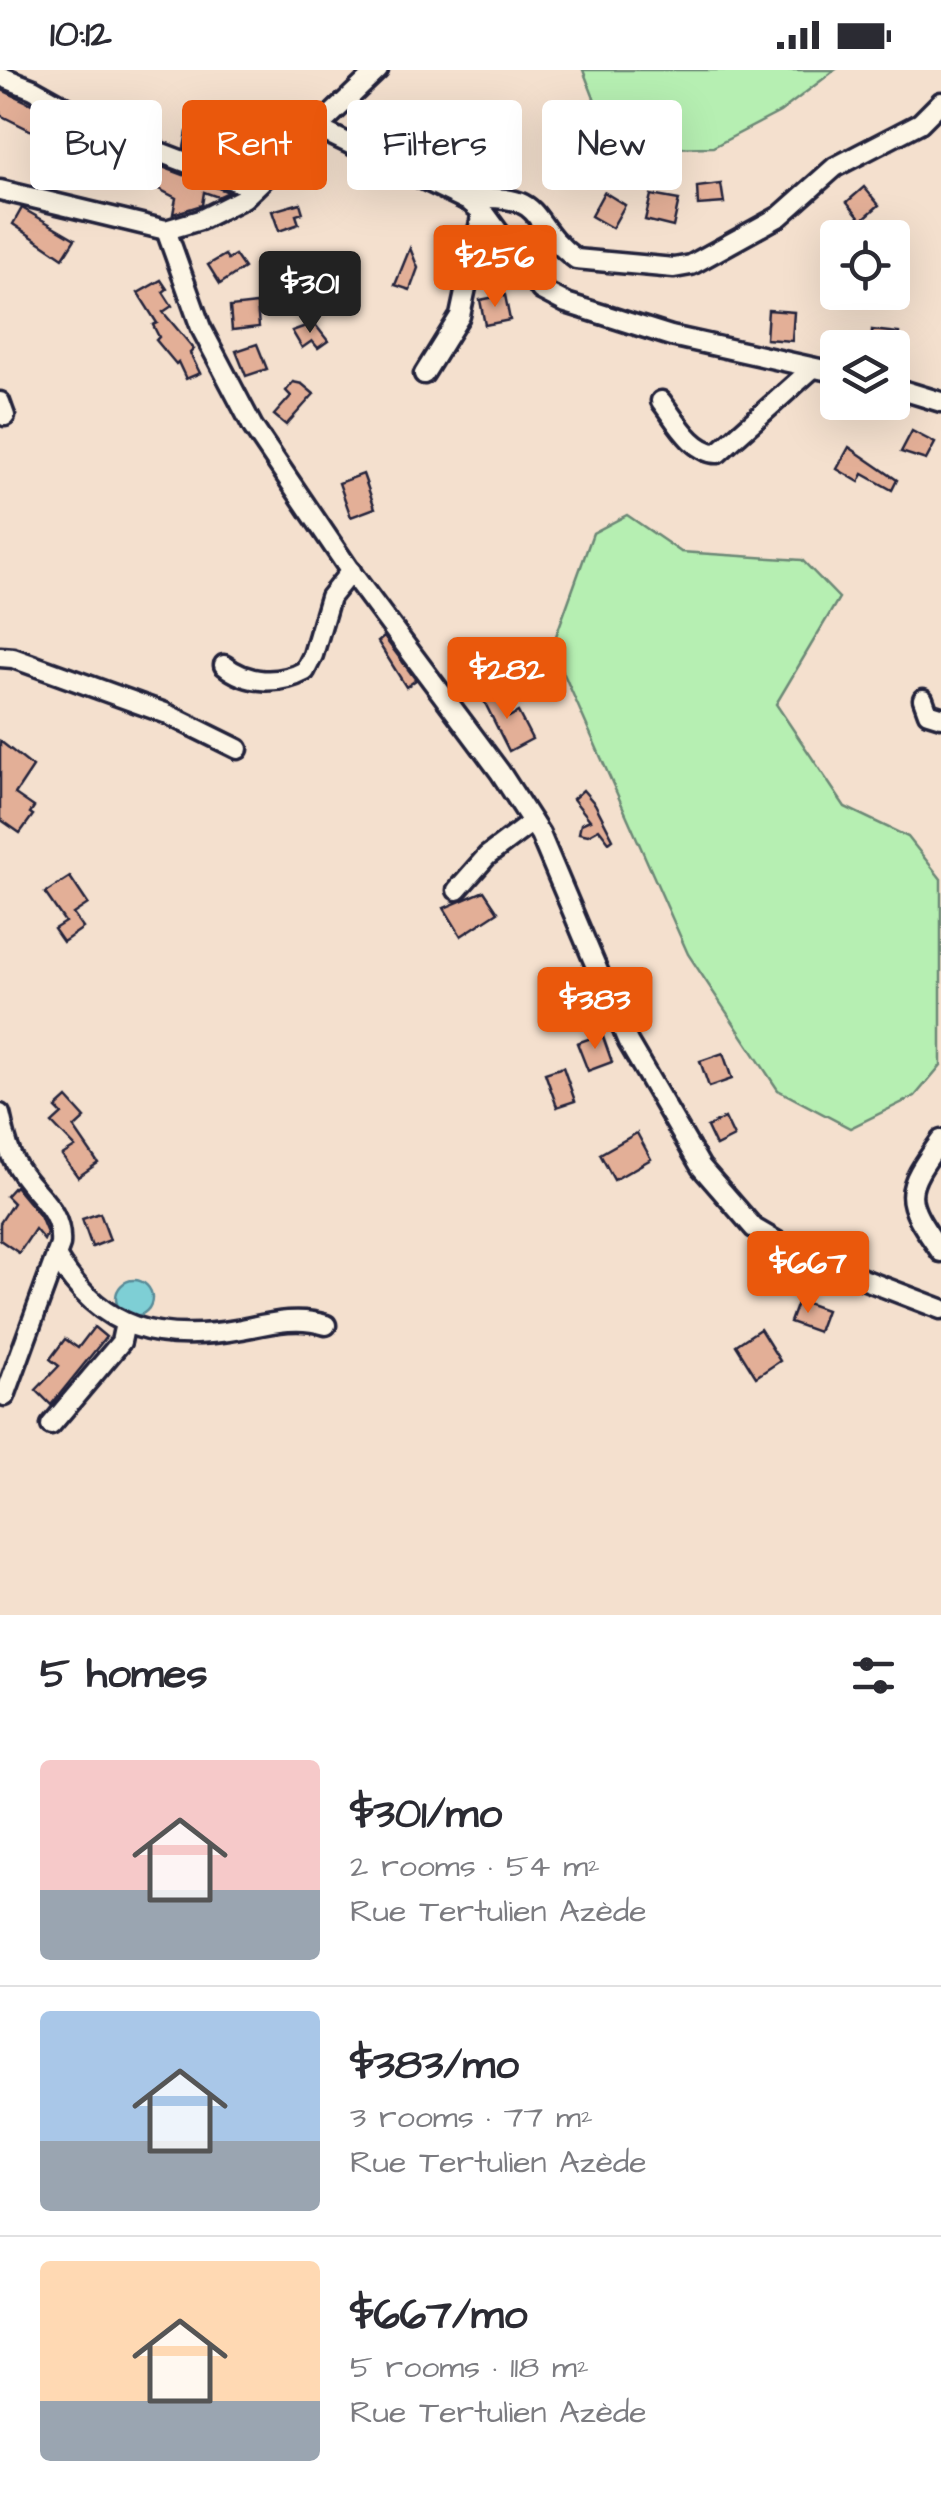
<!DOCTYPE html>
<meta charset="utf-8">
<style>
body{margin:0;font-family:"Architects Daughter",sans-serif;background:#f2f2f3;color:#2b2b33;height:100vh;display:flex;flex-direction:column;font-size:38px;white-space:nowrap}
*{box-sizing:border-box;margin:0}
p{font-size:32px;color:#7c7c81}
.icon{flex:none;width:55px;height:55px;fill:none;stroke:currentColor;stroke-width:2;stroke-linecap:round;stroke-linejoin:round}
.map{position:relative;height:1545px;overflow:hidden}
.sheet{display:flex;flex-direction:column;background:#fff;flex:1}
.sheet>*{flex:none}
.top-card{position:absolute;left:30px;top:30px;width:882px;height:90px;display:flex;gap:20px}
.controls{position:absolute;left:820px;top:150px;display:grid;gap:20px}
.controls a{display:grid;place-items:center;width:90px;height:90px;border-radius:10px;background:#fff;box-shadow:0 10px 40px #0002;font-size:50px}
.price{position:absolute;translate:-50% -85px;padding:0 22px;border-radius:10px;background:#ea580c;color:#fff;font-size:32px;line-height:65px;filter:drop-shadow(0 2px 5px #0008)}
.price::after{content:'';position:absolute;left:50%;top:60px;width:30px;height:22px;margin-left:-15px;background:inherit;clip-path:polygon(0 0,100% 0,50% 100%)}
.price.on{background:#222;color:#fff}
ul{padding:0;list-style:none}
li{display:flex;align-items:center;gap:30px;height:250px;padding:0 40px}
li+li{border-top:2px solid #e1e1e2}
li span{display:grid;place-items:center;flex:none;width:280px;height:200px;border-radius:10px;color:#555}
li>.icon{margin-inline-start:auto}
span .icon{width:120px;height:120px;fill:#fffc;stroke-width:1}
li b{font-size:42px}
h2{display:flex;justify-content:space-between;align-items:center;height:120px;padding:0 40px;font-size:42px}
.chip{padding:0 35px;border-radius:10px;background:#fff;box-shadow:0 10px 40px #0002;font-size:35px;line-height:90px}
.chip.on{background:#ea580c;color:#fff}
.status{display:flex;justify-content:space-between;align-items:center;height:70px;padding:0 50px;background:#fff;direction:ltr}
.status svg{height:28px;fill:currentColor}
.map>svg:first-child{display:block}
</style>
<div class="status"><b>10:12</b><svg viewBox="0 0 49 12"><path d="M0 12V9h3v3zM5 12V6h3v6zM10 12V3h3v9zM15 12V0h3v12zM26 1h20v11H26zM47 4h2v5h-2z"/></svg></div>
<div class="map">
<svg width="941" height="1545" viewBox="0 0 941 1545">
<rect width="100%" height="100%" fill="#f4e0ce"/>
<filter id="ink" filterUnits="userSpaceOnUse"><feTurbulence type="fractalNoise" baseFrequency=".01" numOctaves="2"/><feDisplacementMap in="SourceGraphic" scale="20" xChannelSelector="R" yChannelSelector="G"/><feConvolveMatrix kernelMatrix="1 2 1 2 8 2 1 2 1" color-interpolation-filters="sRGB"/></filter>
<g filter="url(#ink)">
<!-- green -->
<g fill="#b6efb2" stroke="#6c8876" stroke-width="2.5">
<polygon points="583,0 835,0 780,42 713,77 661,78 600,44"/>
<polygon points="627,445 681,482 802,490 839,528 776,634 845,737 908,767 941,809 941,995 915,1026 850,1058 778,1020 688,884 552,577 593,463"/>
</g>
<!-- water -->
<g fill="#7ecfd5" stroke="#598a97" stroke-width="2.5">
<polygon points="385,48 397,54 405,64 401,89 387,87 370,58 374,49"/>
<circle cx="134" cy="1228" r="18"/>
</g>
<!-- building -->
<g fill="#e3af97" stroke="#22223b" stroke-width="2.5">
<polygon points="0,19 47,41 36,63 0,45"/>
<polygon points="214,56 227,59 225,65 260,67 258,95 221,92 184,78 187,62 213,65"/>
<polygon points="79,59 112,78 229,122 218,127 204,122 202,135 173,144 176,128 149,114 145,120 128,112 132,103 103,82 95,92 76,78 61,115 45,109 54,86 58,88"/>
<polygon points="622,83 642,88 634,115 614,109"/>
<polygon points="721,114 724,133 698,135 697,117"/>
<polygon points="864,117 879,135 862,150 847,132"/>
<polygon points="604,122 625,135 612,158 591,146"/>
<polygon points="651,125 679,130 673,157 645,150"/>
<polygon points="300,133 303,143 296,145 299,154 279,161 272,141"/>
<polygon points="22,138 75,169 63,188 13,154"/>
<polygon points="410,178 418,198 410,220 395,215"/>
<polygon points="334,180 358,201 344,226 322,210 326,205 320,200"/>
<polygon points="225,185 228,189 235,185 244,198 220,214 208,195"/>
<polygon points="161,210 167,219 163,222 172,236 163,242 194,279 190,283 200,303 186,309 178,292 176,294 156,270 159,267 153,255 157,253 138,223"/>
<polygon points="505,225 510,250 485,255 480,230"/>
<polygon points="257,234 259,257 232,260 230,237"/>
<polygon points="768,240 794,242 792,271 766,269"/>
<polygon points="314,253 328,271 318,278 312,271 302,278 292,261"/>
<polygon points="872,260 899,263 898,278 871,278"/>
<polygon points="257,274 267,299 246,306 236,281"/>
<polygon points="293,312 302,314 314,324 286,355 274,345 291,326 286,321"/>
<polygon points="912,361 935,373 926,390 901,382"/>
<polygon points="849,377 897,410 892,420 863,404 859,412 837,399"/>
<polygon points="363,404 375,438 351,447 339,413"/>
<polygon points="384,567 416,610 406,617 378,572"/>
<polygon points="492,618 509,647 518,642 532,669 509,681 481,625"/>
<polygon points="0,671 33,697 15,724 34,737 30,743 33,745 20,763 0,749"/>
<polygon points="583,720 595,734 613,769 609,772 599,759 588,765 579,763 581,754 590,750 573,729"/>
<polygon points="70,807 88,834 73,844 83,858 63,872 54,859 65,852 45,823"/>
<polygon points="484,821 498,842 461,866 444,838"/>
<polygon points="602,964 612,992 588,1001 577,973"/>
<polygon points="723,983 732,1009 709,1017 700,991"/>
<polygon points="563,997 575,1031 557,1037 545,1003"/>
<polygon points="67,1028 85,1048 74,1058 98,1093 78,1107 62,1085 75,1077 52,1053 62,1044 56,1038"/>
<polygon points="725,1048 734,1067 716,1076 707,1057"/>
<polygon points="637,1063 651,1089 614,1110 600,1084"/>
<polygon points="15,1116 40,1146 47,1163 44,1170 35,1159 19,1183 0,1170 0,1153 13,1133 6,1126"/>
<polygon points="100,1143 110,1170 92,1177 82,1149"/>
<polygon points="798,1230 826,1240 818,1262 790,1252"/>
<polygon points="94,1257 106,1267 51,1335 36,1320 59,1296 50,1289 65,1269 78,1278"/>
<polygon points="760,1259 780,1291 756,1307 736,1275"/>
</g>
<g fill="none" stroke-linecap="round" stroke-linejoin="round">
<defs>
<g id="minor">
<polyline points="0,6 33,19 117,66 254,118"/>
<polyline points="319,59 470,132 487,146 541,220 566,233 671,266 838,303"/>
<polyline points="0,120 166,160 200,150 244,128 378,0"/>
<path d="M464 129C552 122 523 150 576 189L674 198 691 195 780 146 835 97 920 53 941 32"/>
<polyline points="166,160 201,258 253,357 353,505 500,702 540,764 628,972 701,1097 754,1158 800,1185 941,1239"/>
<polyline points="424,304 460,246 482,142"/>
<polyline points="892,317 941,332"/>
<path d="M661 331C675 349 693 384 718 383L813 298"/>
<polyline points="0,332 5,346"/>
<polyline points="0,587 13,588 165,643 238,679"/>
<path d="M224 595C247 614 279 615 305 601L313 585 330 527 351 501"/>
<polyline points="923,629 928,643 941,647"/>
<polyline points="457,820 487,786 532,752"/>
<path d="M0 1044C4 1059 6 1077 14 1091 30 1123 63 1136 60 1175L5 1326"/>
<path d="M941 1070C903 1123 902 1127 941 1182"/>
<path d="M56 1186C101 1261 159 1274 242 1259 271 1253 298 1246 326 1255"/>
<polyline points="51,1355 121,1272 125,1253"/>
</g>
</defs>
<!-- minor casing -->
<use href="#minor" stroke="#22223b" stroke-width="25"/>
<!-- minor -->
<use href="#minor" stroke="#fcf5e5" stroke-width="18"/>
</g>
</g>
</svg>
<div class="controls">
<a><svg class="icon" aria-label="locate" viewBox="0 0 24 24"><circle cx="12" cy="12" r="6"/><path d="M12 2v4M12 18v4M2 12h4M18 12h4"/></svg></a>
<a><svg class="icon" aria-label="layers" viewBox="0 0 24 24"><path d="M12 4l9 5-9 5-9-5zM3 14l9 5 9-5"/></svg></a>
</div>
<b class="price" style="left:495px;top:240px">$256</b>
<b class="price on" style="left:310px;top:266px">$301</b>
<b class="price" style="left:507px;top:652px">$282</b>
<b class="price" style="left:595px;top:982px">$383</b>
<b class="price" style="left:808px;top:1246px">$667</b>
<div class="top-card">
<a class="chip">Buy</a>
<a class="chip on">Rent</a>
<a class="chip">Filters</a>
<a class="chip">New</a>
</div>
</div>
<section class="sheet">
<h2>5 homes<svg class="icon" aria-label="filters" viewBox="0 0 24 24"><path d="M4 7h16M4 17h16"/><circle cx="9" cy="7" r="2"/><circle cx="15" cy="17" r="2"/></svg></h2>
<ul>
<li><span style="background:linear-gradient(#f6c9c9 65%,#9aa5b1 0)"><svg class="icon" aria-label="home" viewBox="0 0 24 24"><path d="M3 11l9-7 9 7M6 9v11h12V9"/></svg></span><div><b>$301/mo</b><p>2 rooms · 54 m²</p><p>Rue Tertulien Azède</p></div></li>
<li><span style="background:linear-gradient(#a9c7e8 65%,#9aa5b1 0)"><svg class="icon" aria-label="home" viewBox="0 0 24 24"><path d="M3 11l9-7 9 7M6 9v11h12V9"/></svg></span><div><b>$383/mo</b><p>3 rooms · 77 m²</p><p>Rue Tertulien Azède</p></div></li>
<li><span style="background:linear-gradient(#ffd9b3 70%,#9aa5b1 0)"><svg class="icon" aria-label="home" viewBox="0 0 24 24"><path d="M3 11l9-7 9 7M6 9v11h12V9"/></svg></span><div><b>$667/mo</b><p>5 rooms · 118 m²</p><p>Rue Tertulien Azède</p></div></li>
</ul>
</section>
